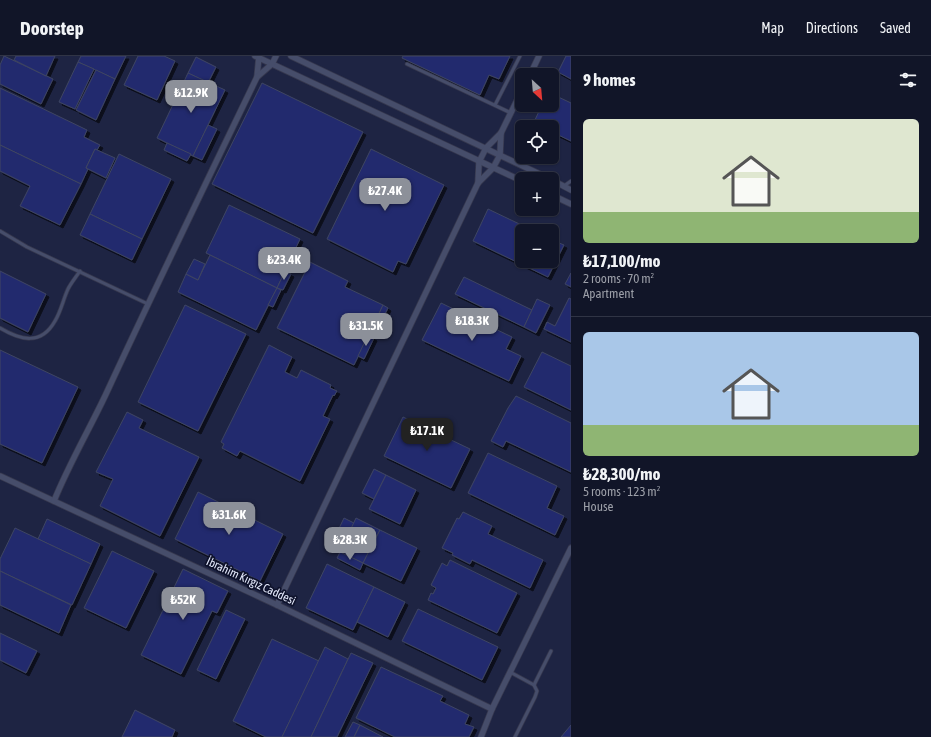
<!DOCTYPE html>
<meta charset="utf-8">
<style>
body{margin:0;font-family:"Asap Condensed",sans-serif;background:#1e2234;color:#f1f3f6;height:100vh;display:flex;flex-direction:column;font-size:15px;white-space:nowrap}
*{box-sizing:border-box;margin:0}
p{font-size:13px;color:#9c9fa8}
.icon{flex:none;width:22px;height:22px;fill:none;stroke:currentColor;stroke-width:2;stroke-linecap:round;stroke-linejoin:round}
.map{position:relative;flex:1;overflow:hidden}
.details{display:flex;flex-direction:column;background:#111528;width:360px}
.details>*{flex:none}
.needle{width:26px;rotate:154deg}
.fabs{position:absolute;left:515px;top:12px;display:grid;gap:8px}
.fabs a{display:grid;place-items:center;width:44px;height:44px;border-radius:6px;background:#111528;box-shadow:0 1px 3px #0004,0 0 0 1px #303445;font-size:20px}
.price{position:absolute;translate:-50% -34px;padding:0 9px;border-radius:8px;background:#8c9099;color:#fff;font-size:13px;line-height:26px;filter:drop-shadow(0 1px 2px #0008)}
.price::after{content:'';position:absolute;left:50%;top:24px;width:12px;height:9px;margin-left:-6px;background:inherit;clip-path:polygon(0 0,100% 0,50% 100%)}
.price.on{background:#222;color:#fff}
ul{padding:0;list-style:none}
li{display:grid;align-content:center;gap:8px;height:212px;padding:0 12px}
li+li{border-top:1px solid #303445}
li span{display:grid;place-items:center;height:124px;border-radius:6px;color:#555}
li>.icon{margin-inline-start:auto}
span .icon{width:72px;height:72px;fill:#fffc;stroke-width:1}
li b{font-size:17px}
h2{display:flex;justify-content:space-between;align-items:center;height:48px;padding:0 12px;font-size:17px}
header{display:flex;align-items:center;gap:24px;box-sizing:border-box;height:56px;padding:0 20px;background:#111528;border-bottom:1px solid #303445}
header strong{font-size:19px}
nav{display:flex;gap:22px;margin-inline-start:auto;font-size:14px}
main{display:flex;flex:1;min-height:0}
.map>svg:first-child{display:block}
</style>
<header>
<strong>Doorstep</strong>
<nav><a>Map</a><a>Directions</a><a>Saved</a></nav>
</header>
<main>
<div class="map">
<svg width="571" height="681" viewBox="0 0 571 681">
<defs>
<filter id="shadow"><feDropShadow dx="3" dy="3" stdDeviation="0" flood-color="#0009"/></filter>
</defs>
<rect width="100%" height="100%" fill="#171c35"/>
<!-- built -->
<path fill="#1e2443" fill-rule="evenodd" d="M0 0H571V681H0ZM522 19H552V49H522ZM522 71H552V101H522ZM522 123H552V153H522ZM522 175H552V205H522Z"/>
<!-- building -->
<g fill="#232a6e" stroke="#3e4562" filter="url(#shadow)">
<polygon points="4,0 53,23 41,48 0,28 0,9"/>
<polygon points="16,0 55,0 46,20 14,4"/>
<polygon points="81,0 126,0 115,23 78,6"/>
<polygon points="138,0 164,0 175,5 157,44 124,29"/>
<polygon points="403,0 510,0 499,23 489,19 480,39 402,2"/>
<polygon points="566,0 571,0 571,23 558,16"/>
<polygon points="196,1 216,11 208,27 188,17"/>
<polygon points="78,6 94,13 75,53 59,46"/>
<polygon points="96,14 115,23 96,64 76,54"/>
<polygon points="188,17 225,34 193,100 157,82"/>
<polygon points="262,27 363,76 313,177 212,128"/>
<polygon points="0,32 87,74 84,81 100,89 97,94 95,93 86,112 88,113 81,128 0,89"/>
<polygon points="552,38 571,47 571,85 552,76 552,71 543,71 534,66 542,49 552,49"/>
<polygon points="208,69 217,73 202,104 193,100"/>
<polygon points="167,87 191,98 187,105 164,94"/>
<polygon points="0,89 81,128 60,169 20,150 30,130 0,115"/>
<polygon points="95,93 115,102 106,122 86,112"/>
<polygon points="371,93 444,129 406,208 398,205 393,216 327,183"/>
<polygon points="119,98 171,123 142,183 90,158"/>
<polygon points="229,149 300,183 277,232 206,197"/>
<polygon points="488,153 534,175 522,175 522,205 552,205 552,184 564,189 548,221 473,185"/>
<polygon points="90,158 142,183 132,204 80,179"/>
<polygon points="210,199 277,232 256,274 178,236 186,218 198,224"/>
<polygon points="194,203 205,208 198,224 186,218"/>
<polygon points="310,206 348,225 345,231 383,249 354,309 277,272"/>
<polygon points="0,215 46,238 28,276 0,262"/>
<polygon points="285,215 291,218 283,234 277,232"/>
<polygon points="571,217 571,231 565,228"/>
<polygon points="464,221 532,254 524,271 455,238"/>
<polygon points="277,232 281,234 273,251 268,249"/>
<polygon points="569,242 571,243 571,286 544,273 547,266 555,270"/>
<polygon points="537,243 550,249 536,277 524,271"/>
<polygon points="441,247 512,281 506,293 521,300 509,325 422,284"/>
<polygon points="185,249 246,278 198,375 138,346"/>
<polygon points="383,249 388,252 383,262 378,260"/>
<polygon points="368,279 374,282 364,303 358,300"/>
<polygon points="269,289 292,301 285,316 297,322 301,314 331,329 330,332 337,335 334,340 333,339 323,360 330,363 300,425 240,395 237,400 222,392 224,388 221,386"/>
<polygon points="0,294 78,331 42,407 0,388"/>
<polygon points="542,296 571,310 571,354 524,331"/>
<polygon points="516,340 571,367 571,416 506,385 503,391 491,385 508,352"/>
<polygon points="127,356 143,364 139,372 199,401 160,480 100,450 113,423 96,416"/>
<polygon points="403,361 470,393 451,432 384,400"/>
<polygon points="488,397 557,430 547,452 564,460 555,479 468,437"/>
<polygon points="374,413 386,419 374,443 362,437"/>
<polygon points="386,419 416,434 400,468 369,453"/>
<polygon points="198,436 283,478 260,525 175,483"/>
<polygon points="463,456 492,470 488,478 543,504 530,532 472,504 470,508 452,499 453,497 442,492 457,462 459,463"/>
<polygon points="344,462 354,467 340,496 330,491"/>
<polygon points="356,462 380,474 363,507 340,496"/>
<polygon points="47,463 100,488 91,508 38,483"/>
<polygon points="15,472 91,508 72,549 0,515 0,503"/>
<polygon points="380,474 417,492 401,525 363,507"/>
<polygon points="112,495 154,515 126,572 84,552"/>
<polygon points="340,496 363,507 360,514 337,502"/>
<polygon points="450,504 517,537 497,577 428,544 431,537 433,538 436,532 431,529 442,507 447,510"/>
<polygon points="327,508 374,531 353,574 306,552"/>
<polygon points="183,513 228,535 217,557 212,555 181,618 141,599"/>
<polygon points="0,515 71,549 59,577 0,549"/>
<polygon points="374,531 405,546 388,581 357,566"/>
<polygon points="418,553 498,591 482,624 402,585"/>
<polygon points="226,554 245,563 216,623 197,614"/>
<polygon points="0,577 37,595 26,617 0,604"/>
<polygon points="272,583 319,605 282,681 266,681 233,665"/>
<polygon points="325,591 348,603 311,681 282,681"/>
<polygon points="351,597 373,607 337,681 311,681"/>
<polygon points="381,611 443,640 440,645 469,659 465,668 474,671 469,681 395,681 356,662"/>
<polygon points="135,654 175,674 172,681 122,681"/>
<polygon points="353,666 360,669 354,681 345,681"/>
<polygon points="360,669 383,681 354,681"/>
<polygon points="571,669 571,681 561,681"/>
</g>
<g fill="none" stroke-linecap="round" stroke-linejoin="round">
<defs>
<g id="lane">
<polyline points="407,8 511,57"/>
<polyline points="495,49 520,0"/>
<polyline points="564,130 571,125"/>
<polyline points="0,175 27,191 148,248"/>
<path d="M0 272C20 284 41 290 55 265 61 255 63 244 68 233 71 227 76 221 80 215"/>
<polyline points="510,616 534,629"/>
<polyline points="515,681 535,641 537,635 534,629 551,595"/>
</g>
<g id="street">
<polyline points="255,0 522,125"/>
<polyline points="291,0 550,123"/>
<polyline points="530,19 539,0"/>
<polyline points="257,21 259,0"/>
<polyline points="552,124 571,134"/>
<polyline points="478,127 479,106 486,92 501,77 522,34"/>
<polyline points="552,139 571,148"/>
<polyline points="0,420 277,549 492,653"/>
<path d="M54 445C69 408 89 374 106 338 155 232 206 127 257 21L272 8 276 0"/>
<polyline points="277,549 478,127 493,112 500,99 501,77"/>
<polyline points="481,681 492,653 571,492"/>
</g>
</defs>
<!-- lane casing -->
<use href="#lane" stroke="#36384e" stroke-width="4.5"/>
<!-- street casing -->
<use href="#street" stroke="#36384e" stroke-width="7"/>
<!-- lane -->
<use href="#lane" stroke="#464d6a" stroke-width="3"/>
<!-- street -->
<use href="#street" stroke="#464d6a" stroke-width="5.5"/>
</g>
<g text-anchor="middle" stroke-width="3.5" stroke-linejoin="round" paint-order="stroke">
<!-- street labels -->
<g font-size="12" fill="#e6ebfd" stroke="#0e122b">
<text transform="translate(251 525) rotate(25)" y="4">İbrahim Kırgız Caddesi</text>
</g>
</g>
</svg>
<div class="fabs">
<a><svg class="needle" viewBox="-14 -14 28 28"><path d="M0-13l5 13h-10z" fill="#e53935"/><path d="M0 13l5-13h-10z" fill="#9c9fa8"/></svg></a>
<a><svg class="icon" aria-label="locate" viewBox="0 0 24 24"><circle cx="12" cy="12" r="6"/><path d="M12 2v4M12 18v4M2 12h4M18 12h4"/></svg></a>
<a>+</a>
<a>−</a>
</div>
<b class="price" style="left:191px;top:58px">₺12.9K</b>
<b class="price" style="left:385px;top:156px">₺27.4K</b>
<b class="price" style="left:284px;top:225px">₺23.4K</b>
<b class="price" style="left:472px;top:286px">₺18.3K</b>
<b class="price" style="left:366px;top:291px">₺31.5K</b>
<b class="price on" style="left:427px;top:396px">₺17.1K</b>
<b class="price" style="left:229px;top:480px">₺31.6K</b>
<b class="price" style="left:350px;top:505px">₺28.3K</b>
<b class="price" style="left:183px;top:565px">₺52K</b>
</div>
<section class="details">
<h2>9 homes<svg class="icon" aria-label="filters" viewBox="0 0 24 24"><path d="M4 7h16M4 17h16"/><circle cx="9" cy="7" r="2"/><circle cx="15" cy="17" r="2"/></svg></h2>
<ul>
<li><span style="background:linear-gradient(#dfe7d0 75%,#8fb573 0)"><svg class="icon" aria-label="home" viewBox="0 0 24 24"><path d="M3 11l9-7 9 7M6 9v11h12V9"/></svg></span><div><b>₺17,100/mo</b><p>2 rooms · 70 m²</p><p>Apartment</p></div></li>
<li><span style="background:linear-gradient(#a9c7e8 75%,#8fb573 0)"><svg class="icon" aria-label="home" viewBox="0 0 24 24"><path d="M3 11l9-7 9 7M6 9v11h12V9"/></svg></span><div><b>₺28,300/mo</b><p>5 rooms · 123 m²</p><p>House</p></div></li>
</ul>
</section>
</main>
